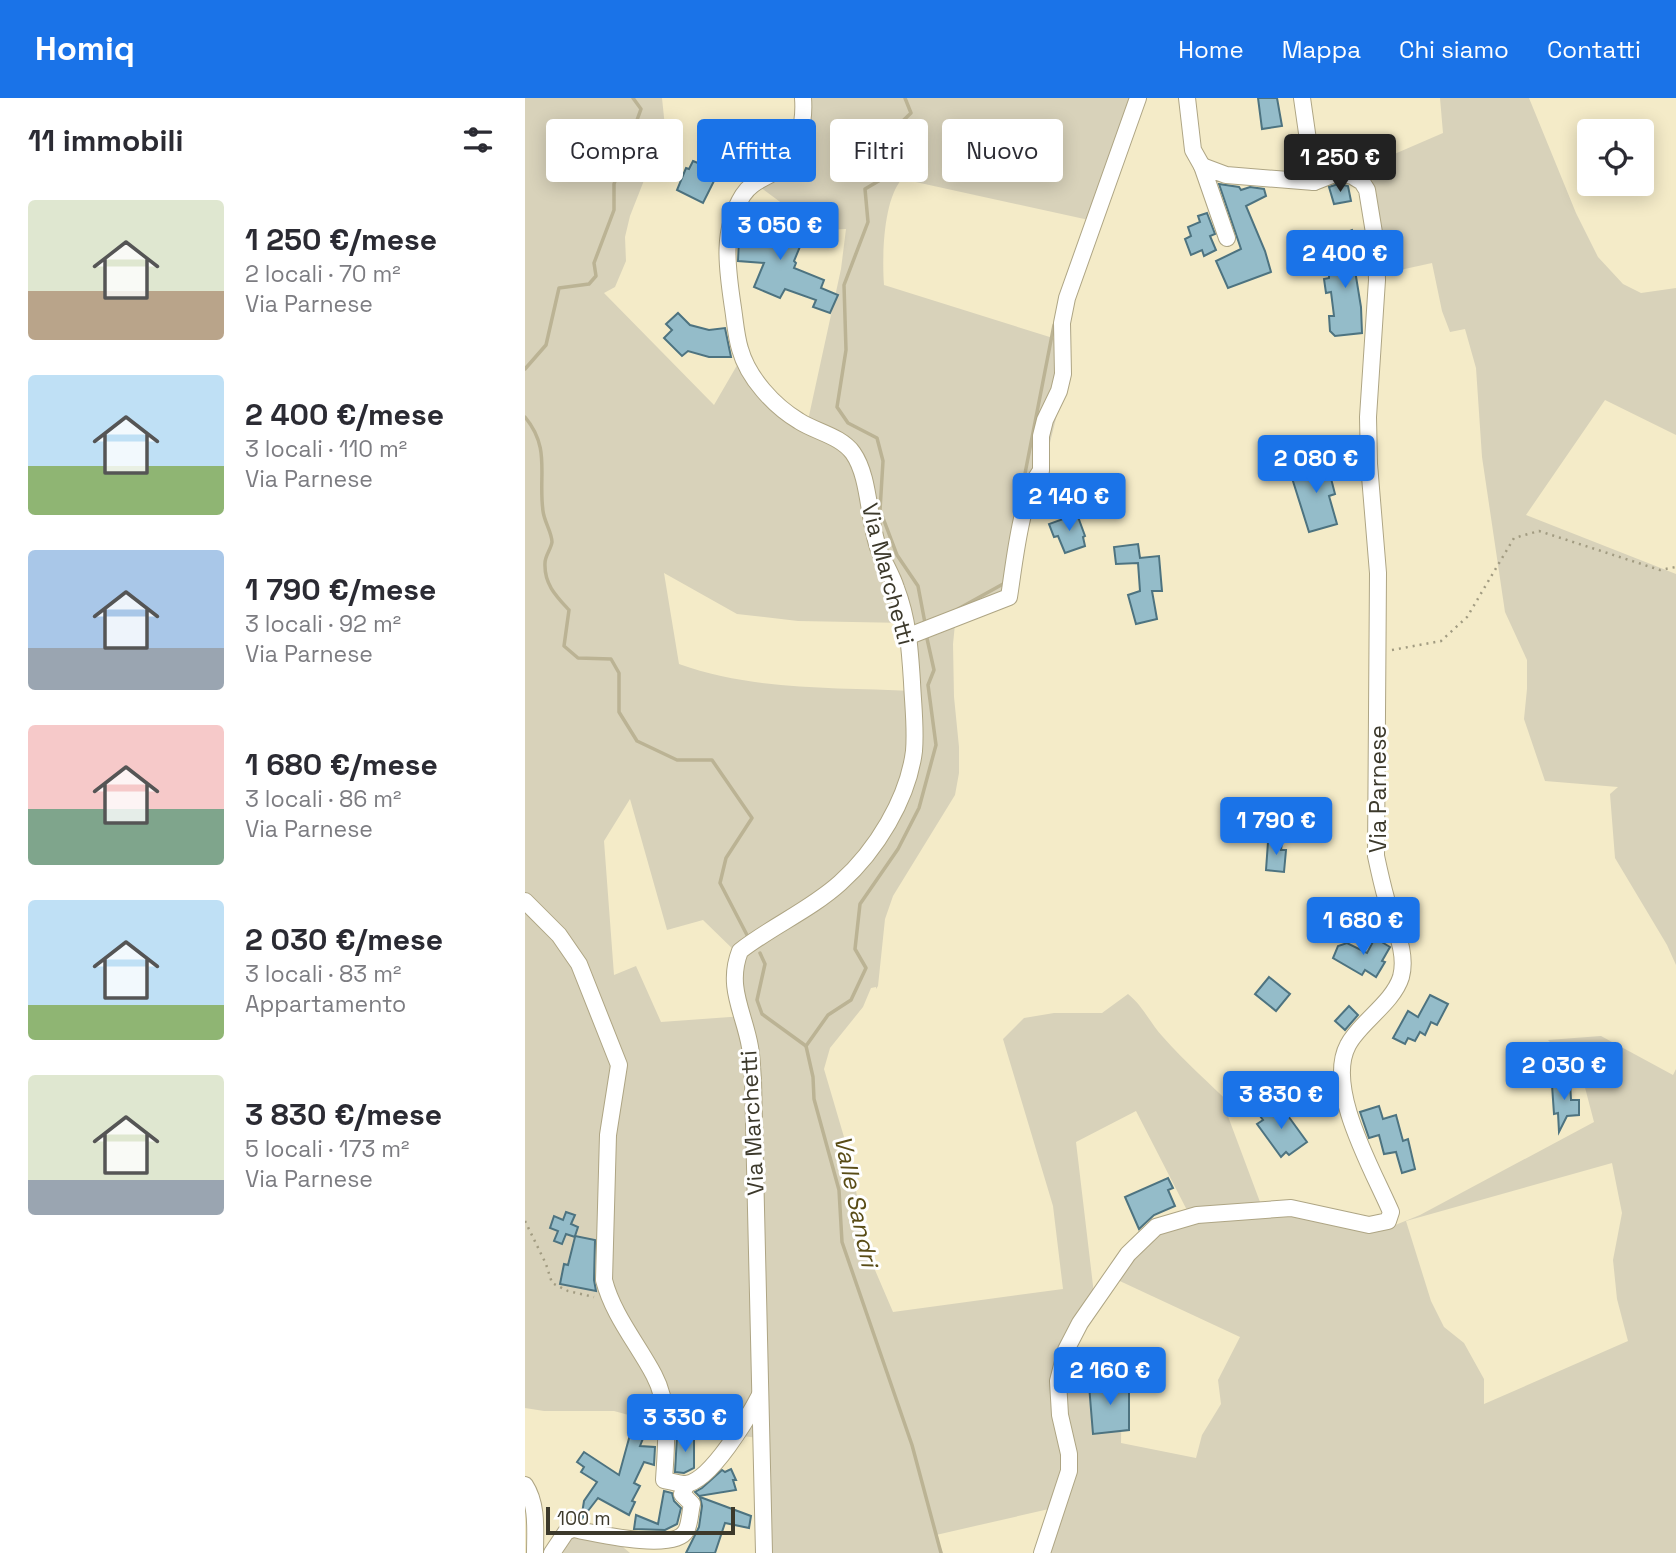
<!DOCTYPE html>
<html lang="it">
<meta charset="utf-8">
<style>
body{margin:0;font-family:"Space Grotesk",sans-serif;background:#f7f7f7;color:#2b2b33;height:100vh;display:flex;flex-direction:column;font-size:26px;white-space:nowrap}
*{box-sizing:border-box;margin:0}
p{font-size:23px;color:#7c7c81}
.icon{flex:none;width:38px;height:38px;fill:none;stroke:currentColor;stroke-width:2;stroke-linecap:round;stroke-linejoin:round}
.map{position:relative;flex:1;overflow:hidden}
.sheet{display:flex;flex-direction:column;background:#fff;width:525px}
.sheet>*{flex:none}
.guide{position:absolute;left:21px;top:21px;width:665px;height:63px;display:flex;gap:14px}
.buttons{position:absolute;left:1052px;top:21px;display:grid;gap:14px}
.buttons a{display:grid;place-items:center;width:77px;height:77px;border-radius:7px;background:#fff;box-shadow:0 4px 18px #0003;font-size:35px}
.scale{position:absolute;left:21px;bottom:18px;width:189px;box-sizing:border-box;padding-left:7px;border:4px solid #3c392b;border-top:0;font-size:19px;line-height:24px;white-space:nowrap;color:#3c392b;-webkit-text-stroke:5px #fff;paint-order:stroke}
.price{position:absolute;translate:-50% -60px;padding:0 16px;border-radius:7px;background:#1a73e8;color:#fff;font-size:23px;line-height:46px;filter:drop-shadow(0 2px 4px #0008)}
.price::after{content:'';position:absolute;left:50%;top:42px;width:21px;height:16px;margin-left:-10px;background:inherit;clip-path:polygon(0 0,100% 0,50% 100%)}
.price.on{background:#222;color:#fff}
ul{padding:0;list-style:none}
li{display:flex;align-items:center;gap:21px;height:175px;padding:0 28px}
li span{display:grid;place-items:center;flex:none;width:196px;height:140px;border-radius:7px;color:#555}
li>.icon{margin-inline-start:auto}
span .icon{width:84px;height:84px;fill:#fffc;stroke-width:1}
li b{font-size:30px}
h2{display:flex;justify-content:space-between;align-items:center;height:84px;padding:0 28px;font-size:30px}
.pill{padding:0 24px;border-radius:7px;background:#fff;box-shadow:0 4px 18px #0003;font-size:24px;line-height:63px}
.pill.on{background:#1a73e8;color:#fff}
header{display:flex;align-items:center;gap:42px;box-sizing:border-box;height:98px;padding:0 35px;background:#1a73e8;color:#fff}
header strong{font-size:33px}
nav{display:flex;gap:38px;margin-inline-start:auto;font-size:24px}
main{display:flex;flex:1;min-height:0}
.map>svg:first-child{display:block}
</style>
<header>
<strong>Homiq</strong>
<nav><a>Home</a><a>Mappa</a><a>Chi siamo</a><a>Contatti</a></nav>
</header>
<main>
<section class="sheet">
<h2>11 immobili<svg class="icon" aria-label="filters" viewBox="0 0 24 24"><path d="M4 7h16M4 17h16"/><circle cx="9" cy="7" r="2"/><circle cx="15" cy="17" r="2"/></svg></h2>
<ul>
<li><span style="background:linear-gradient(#dfe7d0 65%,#b9a48a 0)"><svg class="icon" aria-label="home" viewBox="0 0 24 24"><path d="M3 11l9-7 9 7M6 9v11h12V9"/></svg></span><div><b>1 250 €/mese</b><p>2 locali · 70 m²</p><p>Via Parnese</p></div></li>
<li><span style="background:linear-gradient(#bfe0f5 65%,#8fb573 0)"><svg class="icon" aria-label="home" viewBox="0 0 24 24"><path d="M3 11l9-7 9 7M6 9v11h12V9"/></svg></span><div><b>2 400 €/mese</b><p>3 locali · 110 m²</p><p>Via Parnese</p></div></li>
<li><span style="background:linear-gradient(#a9c7e8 70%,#9aa5b1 0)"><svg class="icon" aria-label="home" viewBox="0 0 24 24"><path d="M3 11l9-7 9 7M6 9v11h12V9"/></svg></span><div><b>1 790 €/mese</b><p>3 locali · 92 m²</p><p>Via Parnese</p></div></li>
<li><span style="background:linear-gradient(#f6c9c9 60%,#7fa58c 0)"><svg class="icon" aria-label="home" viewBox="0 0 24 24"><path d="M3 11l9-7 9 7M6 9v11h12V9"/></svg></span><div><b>1 680 €/mese</b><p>3 locali · 86 m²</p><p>Via Parnese</p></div></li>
<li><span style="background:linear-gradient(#bfe0f5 75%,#8fb573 0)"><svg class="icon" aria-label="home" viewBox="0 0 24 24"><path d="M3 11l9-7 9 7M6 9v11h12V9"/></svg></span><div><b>2 030 €/mese</b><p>3 locali · 83 m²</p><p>Appartamento</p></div></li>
<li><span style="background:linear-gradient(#dfe7d0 75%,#9aa5b1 0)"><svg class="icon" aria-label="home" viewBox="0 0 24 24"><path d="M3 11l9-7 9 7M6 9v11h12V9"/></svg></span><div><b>3 830 €/mese</b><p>5 locali · 173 m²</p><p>Via Parnese</p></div></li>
</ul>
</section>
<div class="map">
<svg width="1151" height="1455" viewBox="0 0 1151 1455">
<rect width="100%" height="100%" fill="#f4ebc8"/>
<!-- green -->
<g fill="#d8d2ba" fill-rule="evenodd">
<path d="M0 0H137L140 29 105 118 100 139 101 163 90 189 79 195 189 307 218 257 226 276 282 327 316 171 321 131 293 132 231 86 258 66 279 0H607L564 122 377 81C358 102 357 160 359 187L544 245 536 300 487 499 430 526 428 546 429 599 434 649V675L430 697 368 798 360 821 353 888 351 891V889L346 890 338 909 305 950 299 971 324 1056 339 1135 350 1172 368 1214 538 1191 528 1108 478 941 499 920 529 915H577L603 896C618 908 625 925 638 939 660 964 685 986 709 1009L701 1013 738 1112 853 1134 895 1117 1069 1024 1057 978 1023 942 1076 938 1148 977 1151 971V1455H523L524 1411 411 1437 418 1455H240L234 1340 217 1338 214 1343 173 1336 89 1313H19L0 1310ZM139 475 212 516 273 523 382 525 388 593C310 589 229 593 154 566ZM105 701 142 832 178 822 215 858 219 918 136 924 111 868 89 877 79 743ZM611 1013 665 1118 608 1147 584 1178 715 1239 693 1282 696 1306 677 1337 671 1360 596 1345 597 1275 545 1249 569 1196 551 1044ZM1087 1065 1097 1115 1088 1162 1092 1201 1103 1243 959 1306V1281L939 1245 919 1229 906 1203 881 1123Z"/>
<polygon points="915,0 1004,0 1051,115 1073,159 1098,186 1116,195 1151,190 1151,337 1080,302 1001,417 1151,476 1151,867 1142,847 1090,760 1085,696 1093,689 1020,683 999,621 1002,591 1002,562 980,514 957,359 951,270 940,231 925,234 917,213 907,165 866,174 844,67 918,35"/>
<polygon points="53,1437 92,1444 105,1455 38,1455 47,1439"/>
</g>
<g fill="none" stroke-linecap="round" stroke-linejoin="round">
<!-- stream -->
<g stroke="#bbb394" stroke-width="3.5">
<polyline points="380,0 386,15 362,38 357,81 340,91 343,124 319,187 321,252 312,309 323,325 352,340 358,363 355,412 372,457 393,488 400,525"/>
<polyline points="0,271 21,247 34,190 64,186 71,178 69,165 89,112 89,86 116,11 108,0"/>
<path d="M0 319C26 350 13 377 18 413 19 423 27 435 27 444 26 451 20 458 20 465 19 486 31 498 44 512L39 548 53 560 86 561 94 575V614L112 643 152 662H187L227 720 201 760 195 785 222 837"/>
<polyline points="496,396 529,227"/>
<polyline points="433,511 478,486"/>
<polyline points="235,855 240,866 232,902 237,916 281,948 288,979 289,1001 314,1092 317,1144 387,1347 416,1455"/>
<polyline points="281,948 303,917 326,902 341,870 330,851 335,806 373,751 394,710 411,647 403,587 409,572 401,536"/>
</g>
</g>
<!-- building -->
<g fill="#94bcc9" stroke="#4d7380" stroke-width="2">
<polygon points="733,0 752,0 757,28 737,31"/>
<polygon points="168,63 190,72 187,78 191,79 178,105 152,92 161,70 164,71"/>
<polygon points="694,86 714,89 716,92 725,89 739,91 741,98 721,108 740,153 746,174 703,190 691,163 716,151"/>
<polygon points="813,86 823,88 826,103 809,106 804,89"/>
<polygon points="221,114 279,139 269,163 271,165 269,170 299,182 296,190 313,197 305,215 288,209 291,202 260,191 255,200 229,189 239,165 213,163 214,139"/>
<polygon points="682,115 690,136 685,138 691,152 679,158 677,152 666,157 660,141 666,138 663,129 675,124 673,118"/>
<polygon points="827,132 834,151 827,154 836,209 837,235 810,238 805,233 804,218 809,218 806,194 801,195 799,181 804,180 804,174 821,172 808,140"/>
<polygon points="153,215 165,227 184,232 200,230 206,259 184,259 163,253 157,258 139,240 147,232 141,226"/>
<polygon points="801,361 810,396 804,398 812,426 784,434 767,380 776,378 773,368"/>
<polygon points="552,416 560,438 558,439 560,448 540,455 533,438 529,439 524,426"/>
<polygon points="613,446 615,460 634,458 637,493 627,493 632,521 611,526 603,497 615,493 613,465 591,466 589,449"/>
<polygon points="743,744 757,745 756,752 761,752 759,774 741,772"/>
<polygon points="850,840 865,849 857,863 860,864 851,879 840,872 837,877 808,860 813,848 822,845 842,855"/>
<polygon points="744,879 765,896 751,913 730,896"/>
<polygon points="905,897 923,906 912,927 906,924 900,937 895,934 890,943 883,940 880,946 868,940 883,913 893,919"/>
<polygon points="824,908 833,917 820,932 810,923"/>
<polygon points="1045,983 1046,1002 1054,1002 1054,1017 1042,1018 1034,1034 1033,1015 1029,1016 1027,987"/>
<polygon points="753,1004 782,1044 764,1057 761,1054 756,1059 732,1026 738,1022 735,1018"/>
<polygon points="854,1008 858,1021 871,1017 878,1043 883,1041 890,1071 877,1075 871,1054 859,1056 854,1037 844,1040 835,1014"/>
<polygon points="643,1080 648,1090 643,1092 650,1108 629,1117 614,1131 600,1099"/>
<polygon points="41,1114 50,1117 46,1126 53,1129 50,1138 70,1142 69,1182 71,1193 35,1186 39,1166 43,1167 50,1139 41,1136 37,1146 29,1143 33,1133 25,1130 29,1118 38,1122"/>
<polygon points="593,1280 604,1281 604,1332 568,1336 564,1287 593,1287"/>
<polygon points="106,1333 119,1338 115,1348 130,1349 129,1367 119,1364 109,1385 115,1388 107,1403 110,1404 104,1417 73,1400 56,1422 59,1403 72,1384 56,1374 59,1369 52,1364 59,1354 94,1377"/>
<polygon points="152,1338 169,1338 169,1370 159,1375 150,1374"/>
<polygon points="206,1371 211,1382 208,1382 211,1392 174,1398 170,1394 177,1390 197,1372 200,1374"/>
<polygon points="139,1393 147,1395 149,1403 156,1410 152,1426 140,1432 109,1431 111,1417 133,1426"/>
<polygon points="175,1399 226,1418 224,1430 200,1425 190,1455 161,1455 174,1429 177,1408"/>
</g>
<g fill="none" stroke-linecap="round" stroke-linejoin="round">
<defs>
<g id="minor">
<polyline points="662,0 668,52 677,68"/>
<polyline points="777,0 789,84"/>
<path d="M384 538 484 499C489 468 496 396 516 373V338L520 322 534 293 538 276 537 225 542 200 613 0"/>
<path d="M0 803 34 837 54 866 94 967 83 1037 79 1182C88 1217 112 1245 129 1277 146 1309 141 1348 139 1382 145 1383 154 1386 161 1386 186 1383 224 1318 235 1297"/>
<path d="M0 1387C13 1407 10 1433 10 1455"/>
<path d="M27 1455 41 1434 48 1431C69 1435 149 1454 161 1433 165 1426 165 1414 167 1406L157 1396 162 1386"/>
<path d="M239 1455 228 982C227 971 227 960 225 949 219 914 201 889 215 853 247 828 285 812 315 785 351 753 383 701 389 653 391 630 388 607 387 584 385 552 383 521 371 490 367 477 359 465 354 452 343 423 345 379 328 355 316 338 291 334 274 323 249 308 223 280 215 251 211 238 210 223 208 210 202 170 196 132 218 97 227 83 240 81 252 72 273 55 280 25 278 0"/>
<path d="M517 1455 544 1373V1356L535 1317 533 1283 541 1252 555 1225 603 1156 631 1129 672 1117 766 1110 844 1127 863 1123 866 1114C848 1072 800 990 823 947 834 925 868 905 876 879 883 853 867 825 861 800 857 786 854 772 851 758L853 475 844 366 843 319 852 182 851 147 842 92 837 84 827 78 812 75 789 84 701 77 677 68 702 140"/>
</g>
</defs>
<!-- minor casing -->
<use href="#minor" stroke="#aea584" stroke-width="18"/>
<!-- path -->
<g stroke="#a19b81" stroke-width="2.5" stroke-dasharray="2 5" stroke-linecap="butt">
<polyline points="867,552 916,543 942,519 989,440 1014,433 1135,472 1151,469"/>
<polyline points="0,1123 21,1166 27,1185 43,1193 69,1199"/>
</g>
<!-- minor -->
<use href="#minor" stroke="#fff" stroke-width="16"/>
</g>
<g text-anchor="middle" stroke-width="6" stroke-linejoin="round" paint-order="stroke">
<!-- street labels -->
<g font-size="23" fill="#3c392b" stroke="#fff">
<text transform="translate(363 476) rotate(75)" y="8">Via Marchetti</text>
<text transform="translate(853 691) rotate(-90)" y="8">Via Parnese</text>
<text transform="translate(227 1025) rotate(-93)" y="8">Via Marchetti</text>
</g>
<!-- water labels -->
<g font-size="24" font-style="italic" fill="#594c16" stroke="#fff">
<text transform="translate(331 1103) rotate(78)" y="8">Valle Sandri</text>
</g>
</g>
</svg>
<div class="buttons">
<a><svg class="icon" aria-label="locate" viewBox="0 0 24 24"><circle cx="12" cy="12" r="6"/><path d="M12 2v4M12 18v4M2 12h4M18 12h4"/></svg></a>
</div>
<div class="scale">100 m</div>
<b class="price on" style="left:815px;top:96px">1 250 €</b>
<b class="price" style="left:255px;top:164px">3 050 €</b>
<b class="price" style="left:820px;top:192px">2 400 €</b>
<b class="price" style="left:791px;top:397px">2 080 €</b>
<b class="price" style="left:544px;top:435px">2 140 €</b>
<b class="price" style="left:751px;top:759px">1 790 €</b>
<b class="price" style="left:838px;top:859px">1 680 €</b>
<b class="price" style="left:1039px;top:1004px">2 030 €</b>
<b class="price" style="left:756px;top:1033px">3 830 €</b>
<b class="price" style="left:585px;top:1309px">2 160 €</b>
<b class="price" style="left:160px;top:1356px">3 330 €</b>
<div class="guide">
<a class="pill">Compra</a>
<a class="pill on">Affitta</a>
<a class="pill">Filtri</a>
<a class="pill">Nuovo</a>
</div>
</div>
</main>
